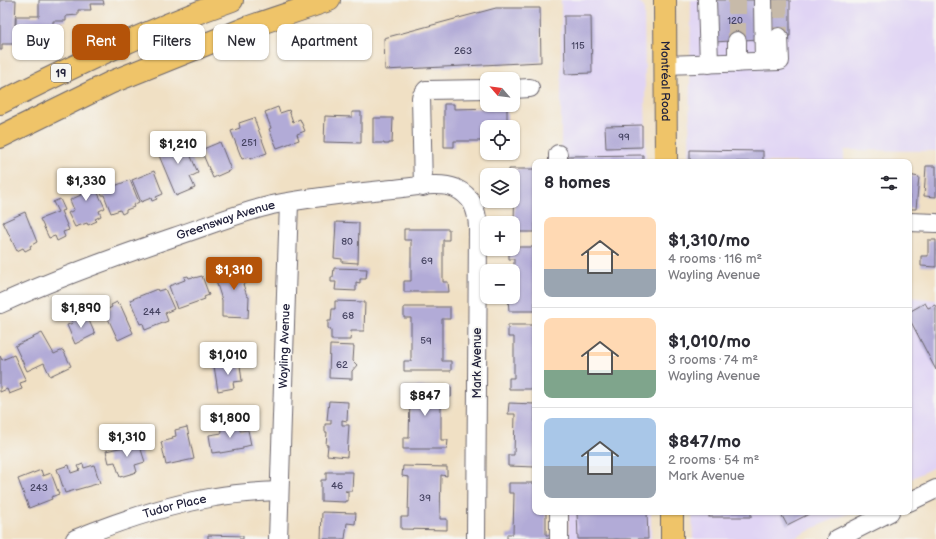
<!DOCTYPE html>
<meta charset="utf-8">
<style>
body{margin:0;font-family:"Balsamiq Sans",sans-serif;background:#f2f2f3;color:#2b2b33;height:100vh;display:flex;flex-direction:column;font-size:15px;white-space:nowrap}
*{box-sizing:border-box;margin:0}
p{font-size:13px;color:#7c7c81}
.icon{flex:none;width:22px;height:22px;fill:none;stroke:currentColor;stroke-width:2;stroke-linecap:round;stroke-linejoin:round}
.map{position:relative;flex:1;overflow:hidden}
.details{position:absolute;left:532px;top:159px;width:380px;height:356px;display:flex;flex-direction:column;background:#fff;border-radius:8px;box-shadow:0 1px 3px #0004}
.details>*{flex:none}
.top-card{position:absolute;left:12px;top:24px;width:380px;height:36px;display:flex;gap:8px}
.needle{width:26px;rotate:298deg}
.tools{position:absolute;left:480px;top:72px;display:grid;gap:8px}
.tools a{display:grid;place-items:center;width:40px;height:40px;border-radius:8px;background:#fff;box-shadow:0 1px 3px #0004;font-size:20px}
.price{position:absolute;translate:-50% -34px;padding:0 9px;border-radius:4px;background:#fff;color:#222;font-size:13px;line-height:26px;filter:drop-shadow(0 1px 2px #0008)}
.price::after{content:'';position:absolute;left:50%;top:24px;width:12px;height:9px;margin-left:-6px;background:inherit;clip-path:polygon(0 0,100% 0,50% 100%)}
.price.on{background:#b45309;color:#fff}
ul{padding:0;list-style:none}
li{display:flex;align-items:center;gap:12px;height:100px;padding:0 12px}
li+li{border-top:1px solid #e1e1e2}
li span{display:grid;place-items:center;flex:none;width:112px;height:80px;border-radius:8px;color:#555}
li>.icon{margin-inline-start:auto}
span .icon{width:48px;height:48px;fill:#fffc;stroke-width:1}
li b{font-size:17px}
h2{display:flex;justify-content:space-between;align-items:center;height:48px;padding:0 12px;font-size:17px}
.tag{padding:0 14px;border-radius:8px;background:#fff;box-shadow:0 1px 3px #0004;font-size:14px;line-height:36px}
.tag.on{background:#b45309;color:#fff}
.map>svg:first-child{display:block}
</style>
<div class="map">
<svg width="936" height="539" viewBox="0 0 936 539">
<rect width="100%" height="100%" fill="#f6f6f2"/>
<filter id="ink" filterUnits="userSpaceOnUse"><feTurbulence type="fractalNoise" baseFrequency=".025" numOctaves="2"/><feDisplacementMap in="SourceGraphic" scale="8" xChannelSelector="R" yChannelSelector="G"/><feConvolveMatrix kernelMatrix="1 2 1 2 8 2 1 2 1" color-interpolation-filters="sRGB"/></filter>
<filter id="wash" filterUnits="userSpaceOnUse"><feTurbulence type="fractalNoise" baseFrequency=".012" numOctaves="4" result="noise"/><feDisplacementMap in="SourceGraphic" scale="16" xChannelSelector="R" yChannelSelector="G"/><feGaussianBlur stdDeviation="0.9" result="paint"/><feColorMatrix in="noise" values="0 0 0 0 0 0 0 0 0 0 0 0 0 0 0 0 0 1.4 0 .05"/><feComposite in="paint" operator="in"/></filter>
<g filter="url(#wash)">
<rect width="100%" height="100%" fill="#f0e0c4"/>
<!-- built -->
<g fill="#e0d4f4">
<polygon points="561,0 636,0 644,7 646,162 561,162"/>
<polygon points="691,0 936,0 936,151 844,150 844,162 689,162"/>
<polygon points="909,297 936,300 936,466 909,480"/>
<polygon points="568,512 651,512 651,539 569,539"/>
<polygon points="692,512 850,512 850,513 820,525 793,539 693,539"/>
</g>
<g id="blocks">
<!-- building -->
<g fill="#b2abd7">
<polygon points="0,0 16,0 15,26 16,26 16,16 39,16 39,0 103,0 104,4 90,4 91,10 78,10 78,15 66,16 66,21 53,21 53,28 40,28 40,35 27,35 27,40 18,40 17,44 2,44 2,50 0,50"/>
<polygon points="712,0 756,0 758,39 715,42"/>
<polygon points="770,0 790,0 790,36 771,37"/>
<polygon points="496,8 540,8 541,62 385,70 384,38"/>
<polygon points="564,16 591,16 592,73 565,74"/>
<polygon points="444,104 454,104 454,109 495,108 495,105 507,105 507,127 487,127 487,141 454,141 454,147 444,147"/>
<polygon points="278,107 280,113 289,110 293,122 300,119 305,131 297,134 299,140 277,148 269,129 271,128 265,112"/>
<polygon points="352,112 361,112 361,143 324,142 325,116 352,117"/>
<polygon points="254,118 267,153 250,159 249,157 242,159 231,131 240,128 239,123"/>
<polygon points="373,118 393,118 392,143 389,143 389,144 384,144 384,143 373,143"/>
<polygon points="642,125 642,147 606,148 605,126"/>
<polygon points="174,138 176,143 184,140 187,147 185,147 188,154 190,154 198,173 190,177 195,188 176,196 155,146"/>
<polygon points="220,142 231,170 213,178 201,150"/>
<polygon points="690,150 763,151 763,162 690,162"/>
<polygon points="643,155 643,162 568,162 568,156"/>
<polygon points="926,166 936,166 936,197 924,196"/>
<polygon points="509,169 535,169 535,232 513,232 513,223 509,223 509,221 514,222 515,181 513,181 513,175 509,175"/>
<polygon points="154,171 163,194 156,197 157,199 152,201 151,198 141,202 132,180"/>
<polygon points="88,172 105,208 99,211 101,216 95,219 97,221 88,225 87,223 75,227 68,213 74,210 70,200 81,195 74,178"/>
<polygon points="909,175 919,177 916,209 909,209"/>
<polygon points="130,180 139,202 133,205 134,207 126,210 126,212 122,214 120,210 111,213 104,195 102,195 100,189 111,184 112,187"/>
<polygon points="60,199 65,210 61,211 69,230 63,232 65,237 57,241 55,236 49,238 40,219 58,212 53,202"/>
<polygon points="25,212 37,242 30,246 31,248 25,251 23,248 17,251 3,222"/>
<polygon points="336,222 359,223 358,263 342,262 342,259 334,258"/>
<polygon points="404,229 449,229 449,240 443,240 443,282 448,282 449,292 404,292 404,281 411,281 411,240 404,240"/>
<polygon points="928,240 936,240 936,267 921,266 921,256 928,256"/>
<polygon points="513,247 535,247 535,311 509,311 508,299 514,299 514,259 509,259 509,249 513,249"/>
<polygon points="239,262 242,269 247,267 249,274 244,275 246,283 243,284 247,296 249,297 248,318 222,317 222,300 215,278 224,275 221,267"/>
<polygon points="334,268 367,269 366,279 360,279 360,283 356,282 356,291 335,290 336,282 331,282 331,277 333,277"/>
<polygon points="188,276 189,278 193,277 194,278 202,276 209,295 204,297 205,299 177,309 169,286 185,280 184,277"/>
<polygon points="157,289 158,291 165,289 174,309 165,313 168,321 145,330 143,323 140,324 130,300"/>
<polygon points="335,301 365,302 364,331 351,331 350,340 331,340 331,331 330,329 328,328 328,321 331,321 332,309 335,309"/>
<polygon points="117,302 118,305 120,304 133,333 118,340 105,312 107,312 106,310 112,307 111,305"/>
<polygon points="925,303 928,308 935,305 936,307 936,370 909,318 909,312"/>
<polygon points="404,307 450,307 450,319 442,319 442,361 451,361 451,371 404,371 404,361 411,361 411,318 404,318"/>
<polygon points="80,316 81,319 87,316 95,334 75,344 67,325 73,323 71,320"/>
<polygon points="508,325 535,325 535,389 509,389 509,378 514,378 514,337 508,337"/>
<polygon points="42,333 54,354 63,350 71,366 50,376 44,363 27,371 15,346"/>
<polygon points="330,345 354,346 353,361 357,365 352,371 352,379 329,378"/>
<polygon points="14,355 26,381 20,383 22,389 9,394 7,389 0,392 0,356 2,360"/>
<polygon points="239,362 239,365 240,365 242,381 233,382 234,388 218,391 214,366"/>
<polygon points="403,386 451,387 451,397 441,397 441,440 448,440 447,449 403,449 403,438 409,438 410,398 402,398"/>
<polygon points="329,401 348,402 347,421 342,420 342,425 349,425 347,457 327,455 328,445 326,445 327,432 325,432 325,424 331,424 331,420 327,420"/>
<polygon points="509,403 535,404 535,467 508,466 508,455 514,455 515,414 508,414"/>
<polygon points="238,421 240,431 248,430 251,445 243,447 243,449 220,453 220,452 212,453 209,435 222,433 221,424"/>
<polygon points="187,427 194,459 166,465 161,442 173,439 172,437 176,436 175,430"/>
<polygon points="138,440 145,462 135,465 137,472 120,477 115,462 109,463 106,451 128,446 128,443"/>
<polygon points="83,464 84,468 94,465 100,483 65,493 57,469 69,465 71,473 80,470 78,466"/>
<polygon points="403,466 447,467 447,476 441,475 440,519 447,519 447,530 401,529 401,517 408,517 409,477 402,476"/>
<polygon points="41,470 43,476 51,473 59,494 51,497 52,499 29,508 18,479"/>
<polygon points="326,472 353,472 352,491 345,491 348,492 348,501 345,501 345,502 321,501 321,480 326,480"/>
<polygon points="509,483 535,483 535,512 546,512 546,535 552,535 552,539 507,539 507,534 513,534 514,493 509,493"/>
<polygon points="322,512 356,513 355,524 347,523 345,539 321,539"/>
<polygon points="577,512 647,512 648,539 578,539"/>
<rect x="709" y="512" width="42" height="5"/>
<polygon points="780,512 807,512 809,514 787,525"/>
<polygon points="208,535 243,536 243,539 208,539"/>
</g>
</g>
</g>
<g filter="url(#ink)">
<use href="#blocks" fill-opacity="0" stroke="#6a646b" stroke-width="1"/>
<g fill="none" stroke-linecap="round" stroke-linejoin="round">
<!-- minor-tunnel -->
<g stroke="#c7baa9" stroke-width="18" stroke-dasharray="18 9" stroke-linecap="butt">
<polyline points="778,0 779,37"/>
<polyline points="737,41 737,0"/>
</g>
<defs>
<g id="minor">
<polyline points="707,0 709,64"/>
<polyline points="763,0 764,61"/>
<polyline points="737,41 737,63"/>
<polyline points="665,65 780,61 779,37"/>
<polyline points="513,89 530,88"/>
<polyline points="558,154 558,162"/>
<polyline points="423,187 421,97 426,90 487,89"/>
<polyline points="909,222 936,223"/>
<path id="s1" d="M0 304C57 278 115 257 174 237 207 226 239 213 272 205 312 197 351 193 392 189 409 188 439 181 455 188 472 196 477 209 478 227L476 539"/>
<polyline points="909,502 936,489"/>
<polyline points="559,512 559,539"/>
<path id="s2" d="M75 539C119 521 167 505 215 497 236 493 257 492 279 491"/>
<path id="s3" d="M278 539 289 202"/>
<polyline points="837,539 890,512"/>
</g>
<g id="major">
<path id="s4" d="M665 0 666 162"/>
<path d="M0 103C76 65 152 28 232 0"/>
<polyline points="0,137 112,82 249,27 329,0"/>
<polyline points="672,512 672,539"/>
</g>
</defs>
<!-- minor casing -->
<use href="#minor" stroke="#6a646b" stroke-width="20"/>
<!-- major casing -->
<use href="#major" stroke="#6a646b" stroke-width="24"/>
<!-- minor -->
<use href="#minor" stroke="#fff" stroke-width="18"/>
<!-- major -->
<use href="#major" stroke="#efc469" stroke-width="22"/>
</g>
</g>
<g text-anchor="middle" stroke-width="4" stroke-linejoin="round" paint-order="stroke">
<!-- number labels -->
<g font-size="10" fill="#464462">
<text x="735" y="24">120</text>
<text x="578" y="49">115</text>
<text x="463" y="54">263</text>
<text x="624" y="140">99</text>
<text x="249" y="146">251</text>
<text x="347" y="245">80</text>
<text x="427" y="264">69</text>
<text x="152" y="315">244</text>
<text x="348" y="319">68</text>
<text x="426" y="344">59</text>
<text x="342" y="368">62</text>
<text x="337" y="489">46</text>
<text x="39" y="491">243</text>
<text x="425" y="501">39</text>
</g>
<!-- shield labels -->
<rect fill="#f6f6f2" stroke="#626272" stroke-width="1" x="51" y="64" width="20" height="18" rx="3"/>
<g font-size="11" font-weight="bold" fill="#22223b">
<text x="61" y="77">19</text>
</g>
<!-- street labels -->
<g font-size="12" fill="#22223b" stroke="#f6f6f2">
<text dy="4" stroke="none"><textPath href="#s4" startOffset="81">Montréal Road</textPath></text>
<text dy="4" stroke="none"><textPath href="#s1" startOffset="241">Greensway Avenue</textPath></text>
<text dy="4" stroke="none"><textPath href="#s3" startOffset="193">Wayling Avenue</textPath></text>
<text transform="translate(477 363) rotate(-90)" y="4">Mark Avenue</text>
<text dy="4" stroke="none"><textPath href="#s2" startOffset="105">Tudor Place</textPath></text>
</g>
</g>
</svg>
<div class="tools">
<a><svg class="needle" viewBox="-14 -14 28 28"><path d="M0-13l5 13h-10z" fill="#e53935"/><path d="M0 13l5-13h-10z" fill="#7c7c81"/></svg></a>
<a><svg class="icon" aria-label="locate" viewBox="0 0 24 24"><circle cx="12" cy="12" r="6"/><path d="M12 2v4M12 18v4M2 12h4M18 12h4"/></svg></a>
<a><svg class="icon" aria-label="layers" viewBox="0 0 24 24"><path d="M12 4l9 5-9 5-9-5zM3 14l9 5 9-5"/></svg></a>
<a>+</a>
<a>−</a>
</div>
<b class="price" style="left:178px;top:165px">$1,210</b>
<b class="price" style="left:86px;top:202px">$1,330</b>
<b class="price on" style="left:234px;top:291px">$1,310</b>
<b class="price" style="left:81px;top:329px">$1,890</b>
<b class="price" style="left:228px;top:376px">$1,010</b>
<b class="price" style="left:425px;top:417px">$847</b>
<b class="price" style="left:230px;top:439px">$1,800</b>
<b class="price" style="left:127px;top:458px">$1,310</b>
<div class="top-card">
<a class="tag">Buy</a>
<a class="tag on">Rent</a>
<a class="tag">Filters</a>
<a class="tag">New</a>
<a class="tag">Apartment</a>
</div>
<section class="details">
<h2>8 homes<svg class="icon" aria-label="filters" viewBox="0 0 24 24"><path d="M4 7h16M4 17h16"/><circle cx="9" cy="7" r="2"/><circle cx="15" cy="17" r="2"/></svg></h2>
<ul>
<li><span style="background:linear-gradient(#ffd9b3 65%,#9aa5b1 0)"><svg class="icon" aria-label="home" viewBox="0 0 24 24"><path d="M3 11l9-7 9 7M6 9v11h12V9"/></svg></span><div><b>$1,310/mo</b><p>4 rooms · 116 m²</p><p>Wayling Avenue</p></div></li>
<li><span style="background:linear-gradient(#ffd9b3 65%,#7fa58c 0)"><svg class="icon" aria-label="home" viewBox="0 0 24 24"><path d="M3 11l9-7 9 7M6 9v11h12V9"/></svg></span><div><b>$1,010/mo</b><p>3 rooms · 74 m²</p><p>Wayling Avenue</p></div></li>
<li><span style="background:linear-gradient(#a9c7e8 60%,#9aa5b1 0)"><svg class="icon" aria-label="home" viewBox="0 0 24 24"><path d="M3 11l9-7 9 7M6 9v11h12V9"/></svg></span><div><b>$847/mo</b><p>2 rooms · 54 m²</p><p>Mark Avenue</p></div></li>
</ul>
</section>
</div>
